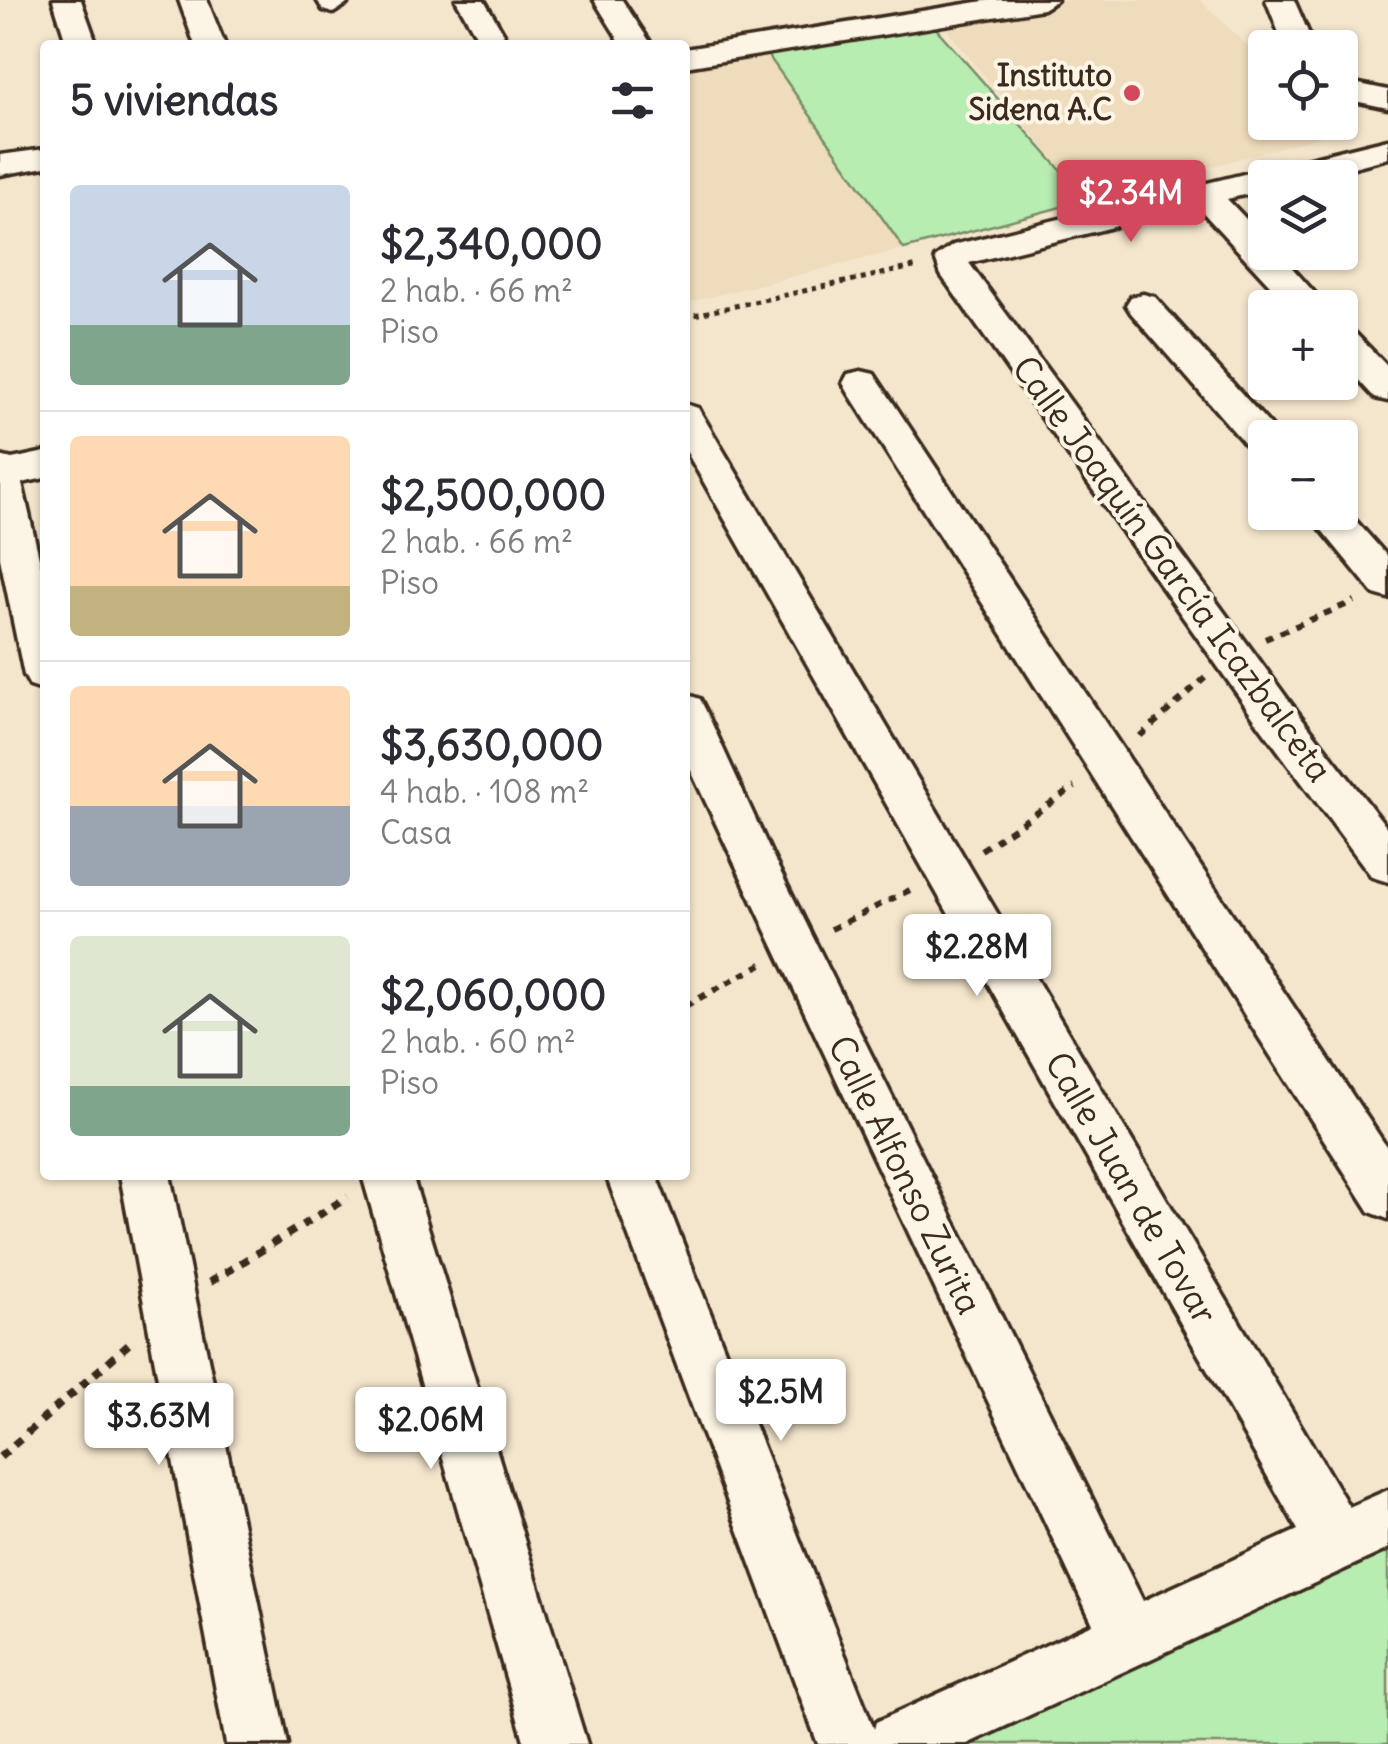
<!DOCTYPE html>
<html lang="es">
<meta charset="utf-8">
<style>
body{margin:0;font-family:Delius,sans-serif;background:#f2f2f3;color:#2b2b33;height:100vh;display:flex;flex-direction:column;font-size:38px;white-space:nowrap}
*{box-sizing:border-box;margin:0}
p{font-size:32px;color:#7c7c81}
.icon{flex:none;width:55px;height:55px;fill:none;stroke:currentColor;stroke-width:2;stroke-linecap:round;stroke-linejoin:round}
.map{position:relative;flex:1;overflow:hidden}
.side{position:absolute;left:40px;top:40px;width:650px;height:1140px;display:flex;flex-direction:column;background:#fff;border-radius:10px;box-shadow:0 2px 8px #0004}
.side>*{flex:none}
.controls{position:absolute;left:1248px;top:30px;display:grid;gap:20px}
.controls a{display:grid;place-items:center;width:110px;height:110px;border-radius:10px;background:#fff;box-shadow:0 2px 8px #0004;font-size:50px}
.price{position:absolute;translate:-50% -85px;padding:0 22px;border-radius:10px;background:#fff;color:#222;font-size:32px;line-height:65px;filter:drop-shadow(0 2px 5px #0008)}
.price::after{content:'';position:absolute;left:50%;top:60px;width:30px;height:22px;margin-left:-15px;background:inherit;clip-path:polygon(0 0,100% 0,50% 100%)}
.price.active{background:#d1495b;color:#fff}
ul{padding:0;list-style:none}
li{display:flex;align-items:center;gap:30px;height:250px;padding:0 30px}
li+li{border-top:2px solid #e1e1e2}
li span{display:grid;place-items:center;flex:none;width:280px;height:200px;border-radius:10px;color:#555}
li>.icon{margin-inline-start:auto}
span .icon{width:120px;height:120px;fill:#fffc;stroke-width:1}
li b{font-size:42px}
h2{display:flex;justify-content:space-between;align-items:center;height:120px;padding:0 30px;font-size:42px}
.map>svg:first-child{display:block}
</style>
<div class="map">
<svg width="1388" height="1744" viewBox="0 0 1388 1744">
<rect width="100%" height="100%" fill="#f4e6cd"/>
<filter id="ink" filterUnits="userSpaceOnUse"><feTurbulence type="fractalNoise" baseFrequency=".01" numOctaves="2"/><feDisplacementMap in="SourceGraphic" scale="20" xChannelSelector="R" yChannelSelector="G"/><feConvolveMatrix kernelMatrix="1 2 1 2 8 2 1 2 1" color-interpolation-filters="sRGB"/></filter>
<g filter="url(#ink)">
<!-- built -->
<g fill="#eedcbc">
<polygon points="1045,0 1200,0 1265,63 1265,122 1327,123 1337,132 1087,200 936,17"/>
<polygon points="761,45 904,249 685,303 685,56"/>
</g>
<!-- green -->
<g fill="#b7edb0" stroke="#798c67" stroke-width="2.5">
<polygon points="926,17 1087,200 904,249 761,45"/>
<polygon points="1388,1529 1388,1744 920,1744"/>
</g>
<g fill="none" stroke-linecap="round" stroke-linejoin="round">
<defs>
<g id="street">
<polygon points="53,0 81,0 97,45 67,45"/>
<polygon points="179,0 207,0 225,45 195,45"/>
<polygon points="317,0 345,0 347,4 333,13 323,10"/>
<polygon points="456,0 484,0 504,34 499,40 479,40"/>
<polygon points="594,0 622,0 652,45 622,45"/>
<polygon points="990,0 1057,0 1043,9 685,67 685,49"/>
<polygon points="1266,0 1294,0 1315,48 1285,48"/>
<polygon points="1340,80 1388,90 1388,108 1340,98"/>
<polygon points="1388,139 1388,158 1312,178 1265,178 1265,190 1227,199 1265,239 1265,252 1278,252 1328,308 1291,308 1197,206 969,263 1292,705 1388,829 1388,882 1372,877 1262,729 941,275 935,258 953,245"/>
<polygon points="45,149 45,167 0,175 0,155"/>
<polygon points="1143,294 1155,297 1278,434 1280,438 1265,438 1265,456 1252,452 1131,313 1126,305 1131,297"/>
<polygon points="1340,326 1352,330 1388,367 1388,401 1375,398 1340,360"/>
<polygon points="861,371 874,374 1388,1149 1388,1219 1370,1212 848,392 843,383 848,374"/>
<polygon points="685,404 698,408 1349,1507 1388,1490 1388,1549 967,1744 818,1744 606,1175 656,1175 874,1729 876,1722 1093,1624 685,758 685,694 700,699 706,711 772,855 1143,1601 1298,1530 685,449"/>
<polygon points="45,452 45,478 22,483 45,584 45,691 30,686 24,675 0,558 0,456 12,459"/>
<polygon points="1340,503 1388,557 1388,598 1374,594 1307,512 1340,512"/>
<polygon points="120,1175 170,1175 288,1744 226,1744"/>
<polygon points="362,1175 412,1175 587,1744 525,1744"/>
</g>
</defs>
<!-- street casing -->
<use href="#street" stroke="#3b2a1e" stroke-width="7"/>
<!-- path-far2 -->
<polyline stroke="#3b2a1e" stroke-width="5" stroke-dasharray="5 5" stroke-linecap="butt" points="685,317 918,266"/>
<!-- path-far1 -->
<g stroke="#3b2a1e" stroke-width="6" stroke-dasharray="8 8" stroke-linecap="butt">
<polyline points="1265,639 1355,601"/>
<polyline points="1140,736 1205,678"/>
<polyline points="981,850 1075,787"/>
<polyline points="831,929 914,888"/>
<polyline points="685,1006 762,964"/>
</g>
<!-- path -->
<g stroke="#3b2a1e" stroke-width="8" stroke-dasharray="9 9" stroke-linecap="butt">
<polyline points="210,1282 348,1197"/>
<polyline points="0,1457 132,1341"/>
</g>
<!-- street -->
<use href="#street" fill="#fcf5e5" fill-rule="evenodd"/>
</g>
</g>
<!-- markers -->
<circle fill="#d1495b" stroke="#fcf5e5" stroke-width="4" cx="1132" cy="93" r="10"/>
<g text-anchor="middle" stroke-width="8" stroke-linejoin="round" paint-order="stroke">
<!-- far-poi labels -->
<g font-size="30" font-weight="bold" fill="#3b2a1e" stroke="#fcf5e5" text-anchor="end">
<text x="1112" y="86">Instituto<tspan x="1112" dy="34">Sidena A.C</tspan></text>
</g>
<!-- street labels -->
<g font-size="35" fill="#3b2a1e" stroke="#fcf5e5">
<text transform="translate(1172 569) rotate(54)" y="12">Calle Joaquín García Icazbalceta</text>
<text transform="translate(905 1175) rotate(64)" y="12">Calle Alfonso Zurita</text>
<text transform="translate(1131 1188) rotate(60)" y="12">Calle Juan de Tovar</text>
</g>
</g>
</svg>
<div class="controls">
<a><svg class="icon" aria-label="locate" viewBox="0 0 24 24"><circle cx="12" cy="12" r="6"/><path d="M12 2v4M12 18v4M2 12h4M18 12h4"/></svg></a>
<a><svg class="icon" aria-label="layers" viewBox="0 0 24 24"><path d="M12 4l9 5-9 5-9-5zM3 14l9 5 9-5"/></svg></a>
<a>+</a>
<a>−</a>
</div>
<b class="price active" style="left:1131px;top:245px">$2.34M</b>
<b class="price" style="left:977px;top:999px">$2.28M</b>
<b class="price" style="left:781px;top:1444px">$2.5M</b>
<b class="price" style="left:159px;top:1468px">$3.63M</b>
<b class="price" style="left:431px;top:1472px">$2.06M</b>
<section class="side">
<h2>5 viviendas<svg class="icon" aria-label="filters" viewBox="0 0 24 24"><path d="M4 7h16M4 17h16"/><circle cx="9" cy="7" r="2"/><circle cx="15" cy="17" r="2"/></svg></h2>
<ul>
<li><span style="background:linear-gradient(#c9d6e8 70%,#7fa58c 0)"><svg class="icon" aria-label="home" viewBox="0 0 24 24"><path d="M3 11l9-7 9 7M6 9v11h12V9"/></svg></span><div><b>$2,340,000</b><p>2 hab. · 66 m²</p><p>Piso</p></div></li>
<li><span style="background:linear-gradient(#ffd9b3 75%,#c2b280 0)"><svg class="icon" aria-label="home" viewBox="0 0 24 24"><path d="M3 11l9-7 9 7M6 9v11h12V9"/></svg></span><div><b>$2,500,000</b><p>2 hab. · 66 m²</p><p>Piso</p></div></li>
<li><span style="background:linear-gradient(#ffd9b3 60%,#9aa5b1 0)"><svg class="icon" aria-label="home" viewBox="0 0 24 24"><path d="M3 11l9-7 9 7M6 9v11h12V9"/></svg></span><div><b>$3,630,000</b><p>4 hab. · 108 m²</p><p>Casa</p></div></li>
<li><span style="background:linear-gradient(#dfe7d0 75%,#7fa58c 0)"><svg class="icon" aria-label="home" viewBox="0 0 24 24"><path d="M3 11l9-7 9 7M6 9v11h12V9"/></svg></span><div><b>$2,060,000</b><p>2 hab. · 60 m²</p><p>Piso</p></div></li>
</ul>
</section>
</div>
